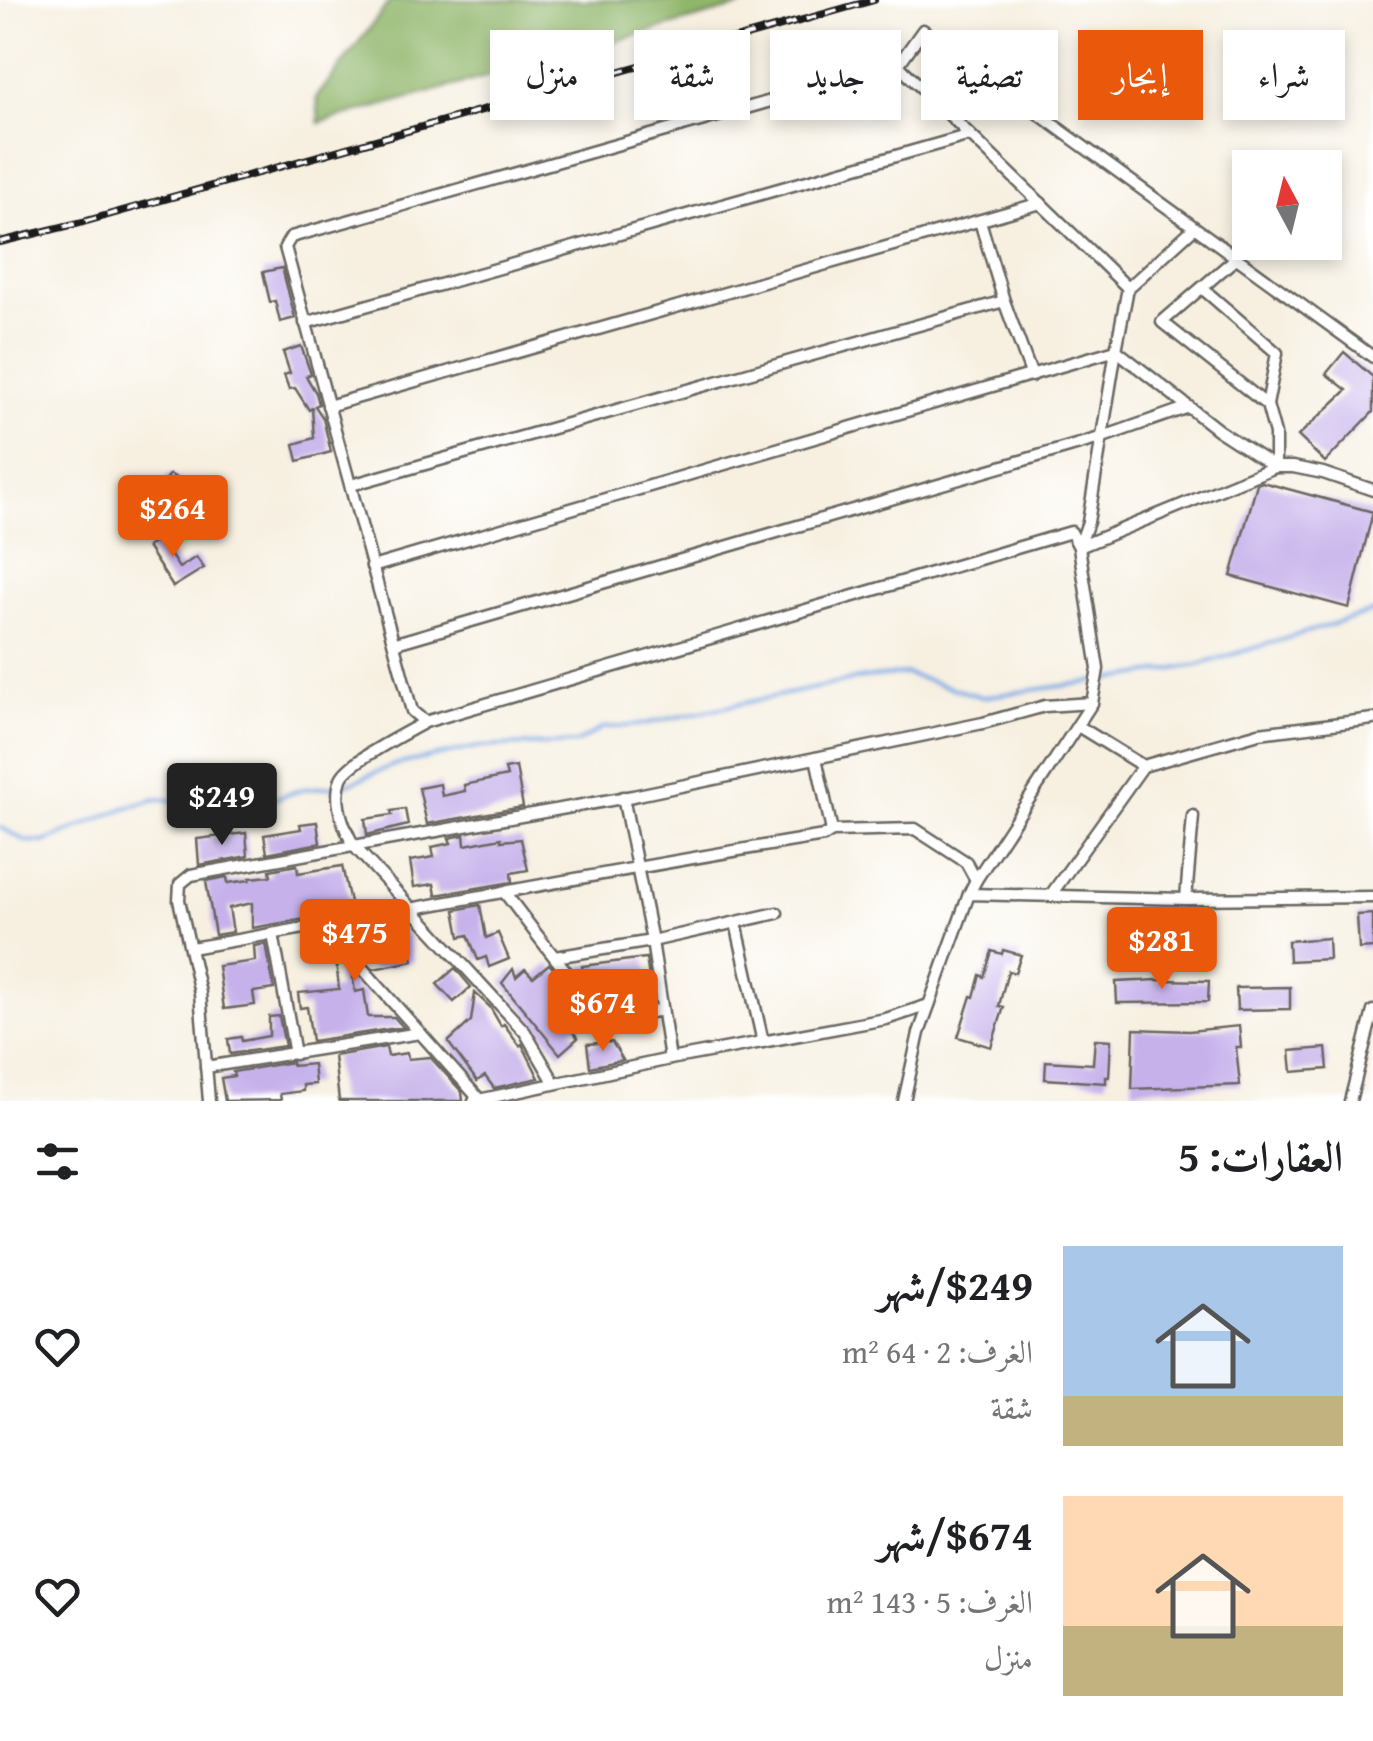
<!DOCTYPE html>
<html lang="ar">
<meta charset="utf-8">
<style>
body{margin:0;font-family:"Gentium Book Plus",Amiri,serif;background:#f6f6f6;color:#202124;direction:rtl;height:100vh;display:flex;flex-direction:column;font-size:38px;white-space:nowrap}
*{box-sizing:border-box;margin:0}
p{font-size:32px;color:#757577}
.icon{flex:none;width:55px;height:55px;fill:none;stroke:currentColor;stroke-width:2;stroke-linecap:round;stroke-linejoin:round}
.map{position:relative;height:1101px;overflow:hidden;direction:ltr}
.panel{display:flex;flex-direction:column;background:#fff;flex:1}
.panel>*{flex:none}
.banner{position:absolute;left:30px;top:30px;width:1315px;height:90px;direction:rtl;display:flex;gap:20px}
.needle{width:65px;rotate:353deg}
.tools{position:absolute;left:1232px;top:150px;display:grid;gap:20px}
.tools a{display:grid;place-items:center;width:110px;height:110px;border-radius:0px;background:#fff;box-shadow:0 5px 15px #0003;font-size:50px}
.price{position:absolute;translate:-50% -85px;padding:0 22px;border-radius:10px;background:#ea580c;color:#fff;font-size:32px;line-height:65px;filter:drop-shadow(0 2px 5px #0008)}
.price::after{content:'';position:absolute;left:50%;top:60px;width:30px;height:22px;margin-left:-15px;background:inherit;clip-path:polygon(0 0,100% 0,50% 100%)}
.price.active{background:#222;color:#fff}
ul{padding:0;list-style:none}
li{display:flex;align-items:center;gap:30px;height:250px;padding:0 30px}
li span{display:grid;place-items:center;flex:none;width:280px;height:200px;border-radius:0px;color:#555}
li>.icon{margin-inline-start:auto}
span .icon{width:120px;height:120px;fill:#fffc;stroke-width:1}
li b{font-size:42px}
h2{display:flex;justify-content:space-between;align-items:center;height:120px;padding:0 30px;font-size:42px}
.tag{padding:0 35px;border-radius:0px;background:#fff;box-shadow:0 5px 15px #0003;font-size:35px;line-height:90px}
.tag.active{background:#ea580c;color:#fff}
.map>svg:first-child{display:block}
</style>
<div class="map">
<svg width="1373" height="1101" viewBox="0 0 1373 1101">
<rect width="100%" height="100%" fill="#fff"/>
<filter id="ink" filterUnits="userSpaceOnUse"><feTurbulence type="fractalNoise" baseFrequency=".01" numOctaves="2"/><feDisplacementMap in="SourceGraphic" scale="20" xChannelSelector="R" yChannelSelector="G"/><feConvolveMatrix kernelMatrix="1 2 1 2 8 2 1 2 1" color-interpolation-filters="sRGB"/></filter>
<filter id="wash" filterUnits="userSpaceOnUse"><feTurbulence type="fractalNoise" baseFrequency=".0048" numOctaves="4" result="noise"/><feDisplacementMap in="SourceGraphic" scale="40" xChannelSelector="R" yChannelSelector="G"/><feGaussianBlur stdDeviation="2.25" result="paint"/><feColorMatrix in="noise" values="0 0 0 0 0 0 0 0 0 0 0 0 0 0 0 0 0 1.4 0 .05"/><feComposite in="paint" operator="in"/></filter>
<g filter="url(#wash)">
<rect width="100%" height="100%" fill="#f7f0e1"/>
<!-- forest -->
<polygon fill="#90b66b" stroke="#566944" stroke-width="2.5" points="391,0 764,0 319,123 317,97"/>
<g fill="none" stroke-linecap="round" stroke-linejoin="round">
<!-- stream -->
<polyline stroke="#7aa9e4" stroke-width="4" points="0,827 26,841 44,842 122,809 156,799 224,804 264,802 304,789 346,785 394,765 478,747 576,743 603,728 639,725 863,678 906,674 982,697 1133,676 1198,665 1373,612"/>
</g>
<g id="blocks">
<!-- building -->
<g fill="#c6b1eb">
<polygon points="282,268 295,318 280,322 275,301 270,302 263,272"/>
<polygon points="301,346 311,374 306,376 316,393 319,404 315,406 323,418 331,452 298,461 294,444 314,438 312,408 309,410 295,388 289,389 284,375 290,373 283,352"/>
<polygon points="1344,352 1373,377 1373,412 1325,462 1298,436 1347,390 1326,374"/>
<polygon points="170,474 201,495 193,506 185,501 170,523 147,507"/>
<polygon points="1262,482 1373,512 1349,608 1231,576 1257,484"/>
<polygon points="178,527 183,536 165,547 179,568 196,557 204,568 173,587 147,547"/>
<polygon points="516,767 523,807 427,824 419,788 440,784 442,796 465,791 464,785 507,776 505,769"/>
<polygon points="405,809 408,825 367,835 365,819 392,815 391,811"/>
<polygon points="317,822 320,843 267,853 264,835 301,829 300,824"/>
<polygon points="246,833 248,856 199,865 197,839"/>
<polygon points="464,835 465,845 501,838 501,841 521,839 528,870 511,873 512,882 436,895 434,884 414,887 410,861 434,857 432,847 451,843 449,838"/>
<polygon points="297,865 298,873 342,866 352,911 252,928 252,903 229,908 233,932 215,935 206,881 227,877 228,883 250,880 250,878 271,876 270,870"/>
<polygon points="480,905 486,938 498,933 509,959 489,967 486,957 478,960 468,935 460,937 455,910"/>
<polygon points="1373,914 1373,948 1359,949 1357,915"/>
<polygon points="401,919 403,934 408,933 413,961 374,969 363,961 352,972 355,992 364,990 368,1017 394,1017 403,1027 312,1041 307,1007 300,1008 298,993 339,989 333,933 311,936 355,928 356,939 384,935 383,923"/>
<polygon points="1328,938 1329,959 1289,961 1288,941"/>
<polygon points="1209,940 1209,961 1117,963 1117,942 1191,944 1191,941"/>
<polygon points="266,944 274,989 253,992 255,1005 224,1009 218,966 255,961 254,946"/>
<polygon points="1003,950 1021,955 1015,973 1008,971 999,1006 1004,1007 991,1047 958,1037 971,996 974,997 980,975 984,977 992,951 1002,954"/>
<polygon points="646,958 649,977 645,978 647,987 643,988 645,1004 615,1005 612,987 594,990 584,979 582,966"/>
<polygon points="549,964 597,1015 571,1030 578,1038 560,1054 502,983 513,969 516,977 525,969 533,977"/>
<polygon points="455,968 471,987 454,1002 437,984"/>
<polygon points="1158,980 1209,981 1208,1002 1117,1003 1116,982"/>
<polygon points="1290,987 1290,1009 1237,1010 1236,988"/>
<polygon points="475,993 490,1007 501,1026 504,1024 520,1046 522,1044 539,1078 494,1088 485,1076 477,1081 448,1042 471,1021"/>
<polygon points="279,1016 285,1046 230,1054 228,1039 241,1037 242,1041 269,1036 269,1017"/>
<polygon points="1239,1026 1241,1047 1236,1047 1240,1085 1132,1089 1134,1029 1189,1031"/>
<polygon points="1095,1039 1111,1040 1109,1077 1106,1077 1106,1083 1045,1079 1046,1061 1093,1064"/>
<polygon points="612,1042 623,1060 590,1067 587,1044"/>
<polygon points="386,1047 388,1056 407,1053 408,1059 430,1057 462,1092 463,1101 339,1101 334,1056"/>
<polygon points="1326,1048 1328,1069 1292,1072 1290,1051"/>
<polygon points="292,1062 292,1066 313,1064 315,1084 303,1085 303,1091 280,1094 281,1100 225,1101 221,1078 234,1076 233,1072"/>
</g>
</g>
</g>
<g filter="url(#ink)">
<use href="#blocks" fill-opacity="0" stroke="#696661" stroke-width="2.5"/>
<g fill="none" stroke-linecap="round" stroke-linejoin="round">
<defs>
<g id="street">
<polyline points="898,65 1128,288 1194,228"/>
<polyline points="980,221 1004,301"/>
<polyline points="1128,288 1116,350 1218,430 1275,467 1293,467 1323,473 1373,490"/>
<polyline points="1202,288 1277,353 1267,405"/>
<polyline points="305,323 970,135"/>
<polyline points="328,406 1041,203"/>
<polyline points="351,485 1004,301 1032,376"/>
<polyline points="372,567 1116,350 1088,522 1079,547 1275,467 1275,434 1267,405 1162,322 1236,258"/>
<polyline points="396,643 1100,438 1189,407"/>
<path d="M425 722C408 732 347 762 341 779 333 801 344 828 354 846L525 1032 554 1082"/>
<polyline points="1078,726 1143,766"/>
<polyline points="816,758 832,831"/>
<polyline points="623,797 652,941 670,1059"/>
<polyline points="976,880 1092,703 1098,669 1079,547 1071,532 425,722 412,711 285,247 291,237 898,65 923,30 1373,357"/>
<path d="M505 893C522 915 587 1004 607 1012 624 1020 645 1013 662 1010"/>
<polyline points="1050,896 1143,766 1259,733 1373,719"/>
<polyline points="1186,899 1193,816"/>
<polyline points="736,923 763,1042"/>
<polyline points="273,934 295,1054"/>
<path d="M191 948C402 912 612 870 824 836L832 831 915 829 966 862 976 880 969 894"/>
<polyline points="555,957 652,941 777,913"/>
<polyline points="364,970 480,1100"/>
<polyline points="206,1067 420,1033"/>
<polyline points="209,1101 200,993 179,900 180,884 191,875 633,796 983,723 1045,706 1092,703"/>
<polyline points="474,1101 670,1059 886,1019 929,1005"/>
<polyline points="904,1101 919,1033 969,894 1186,899 1373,897"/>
<polyline points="1350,1101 1373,1011"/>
</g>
</defs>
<!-- street casing -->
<use href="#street" stroke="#696661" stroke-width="15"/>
<!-- street -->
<use href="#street" stroke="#fff" stroke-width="10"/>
<defs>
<polyline id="rail" points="0,242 83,222 874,0"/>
</defs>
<!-- rail casing -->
<use href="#rail" stroke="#1c1c1c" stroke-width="8"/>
<!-- rail -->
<use href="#rail" stroke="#fff" stroke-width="4" stroke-dasharray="11" stroke-linecap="butt"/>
</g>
</g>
</svg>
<div class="tools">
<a><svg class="needle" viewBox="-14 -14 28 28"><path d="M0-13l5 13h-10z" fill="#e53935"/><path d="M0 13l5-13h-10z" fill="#757577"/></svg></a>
</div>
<b class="price" style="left:173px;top:560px">$264</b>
<b class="price active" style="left:222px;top:848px">$249</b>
<b class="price" style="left:355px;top:984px">$475</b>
<b class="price" style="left:1162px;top:992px">$281</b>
<b class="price" style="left:603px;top:1054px">$674</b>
<div class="banner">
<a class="tag">شراء</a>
<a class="tag active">إيجار</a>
<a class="tag">تصفية</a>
<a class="tag">جديد</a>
<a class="tag">شقة</a>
<a class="tag">منزل</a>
</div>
</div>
<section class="panel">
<h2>العقارات: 5<svg class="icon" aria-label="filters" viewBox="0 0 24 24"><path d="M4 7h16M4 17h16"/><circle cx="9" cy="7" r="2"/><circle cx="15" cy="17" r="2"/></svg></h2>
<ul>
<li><span style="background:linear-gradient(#a9c7e8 75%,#c2b280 0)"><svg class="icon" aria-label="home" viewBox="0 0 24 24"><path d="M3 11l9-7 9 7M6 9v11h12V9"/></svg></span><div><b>$249/شهر</b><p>الغرف: 2 · 64 m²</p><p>شقة</p></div><svg class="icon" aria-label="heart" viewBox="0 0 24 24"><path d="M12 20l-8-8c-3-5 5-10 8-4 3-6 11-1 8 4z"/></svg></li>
<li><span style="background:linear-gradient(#ffd9b3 65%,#c2b280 0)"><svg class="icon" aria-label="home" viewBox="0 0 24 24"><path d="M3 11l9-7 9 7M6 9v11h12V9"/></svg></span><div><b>$674/شهر</b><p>الغرف: 5 · 143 m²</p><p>منزل</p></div><svg class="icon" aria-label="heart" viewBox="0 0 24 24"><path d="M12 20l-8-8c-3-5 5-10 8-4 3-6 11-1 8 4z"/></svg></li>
</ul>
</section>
